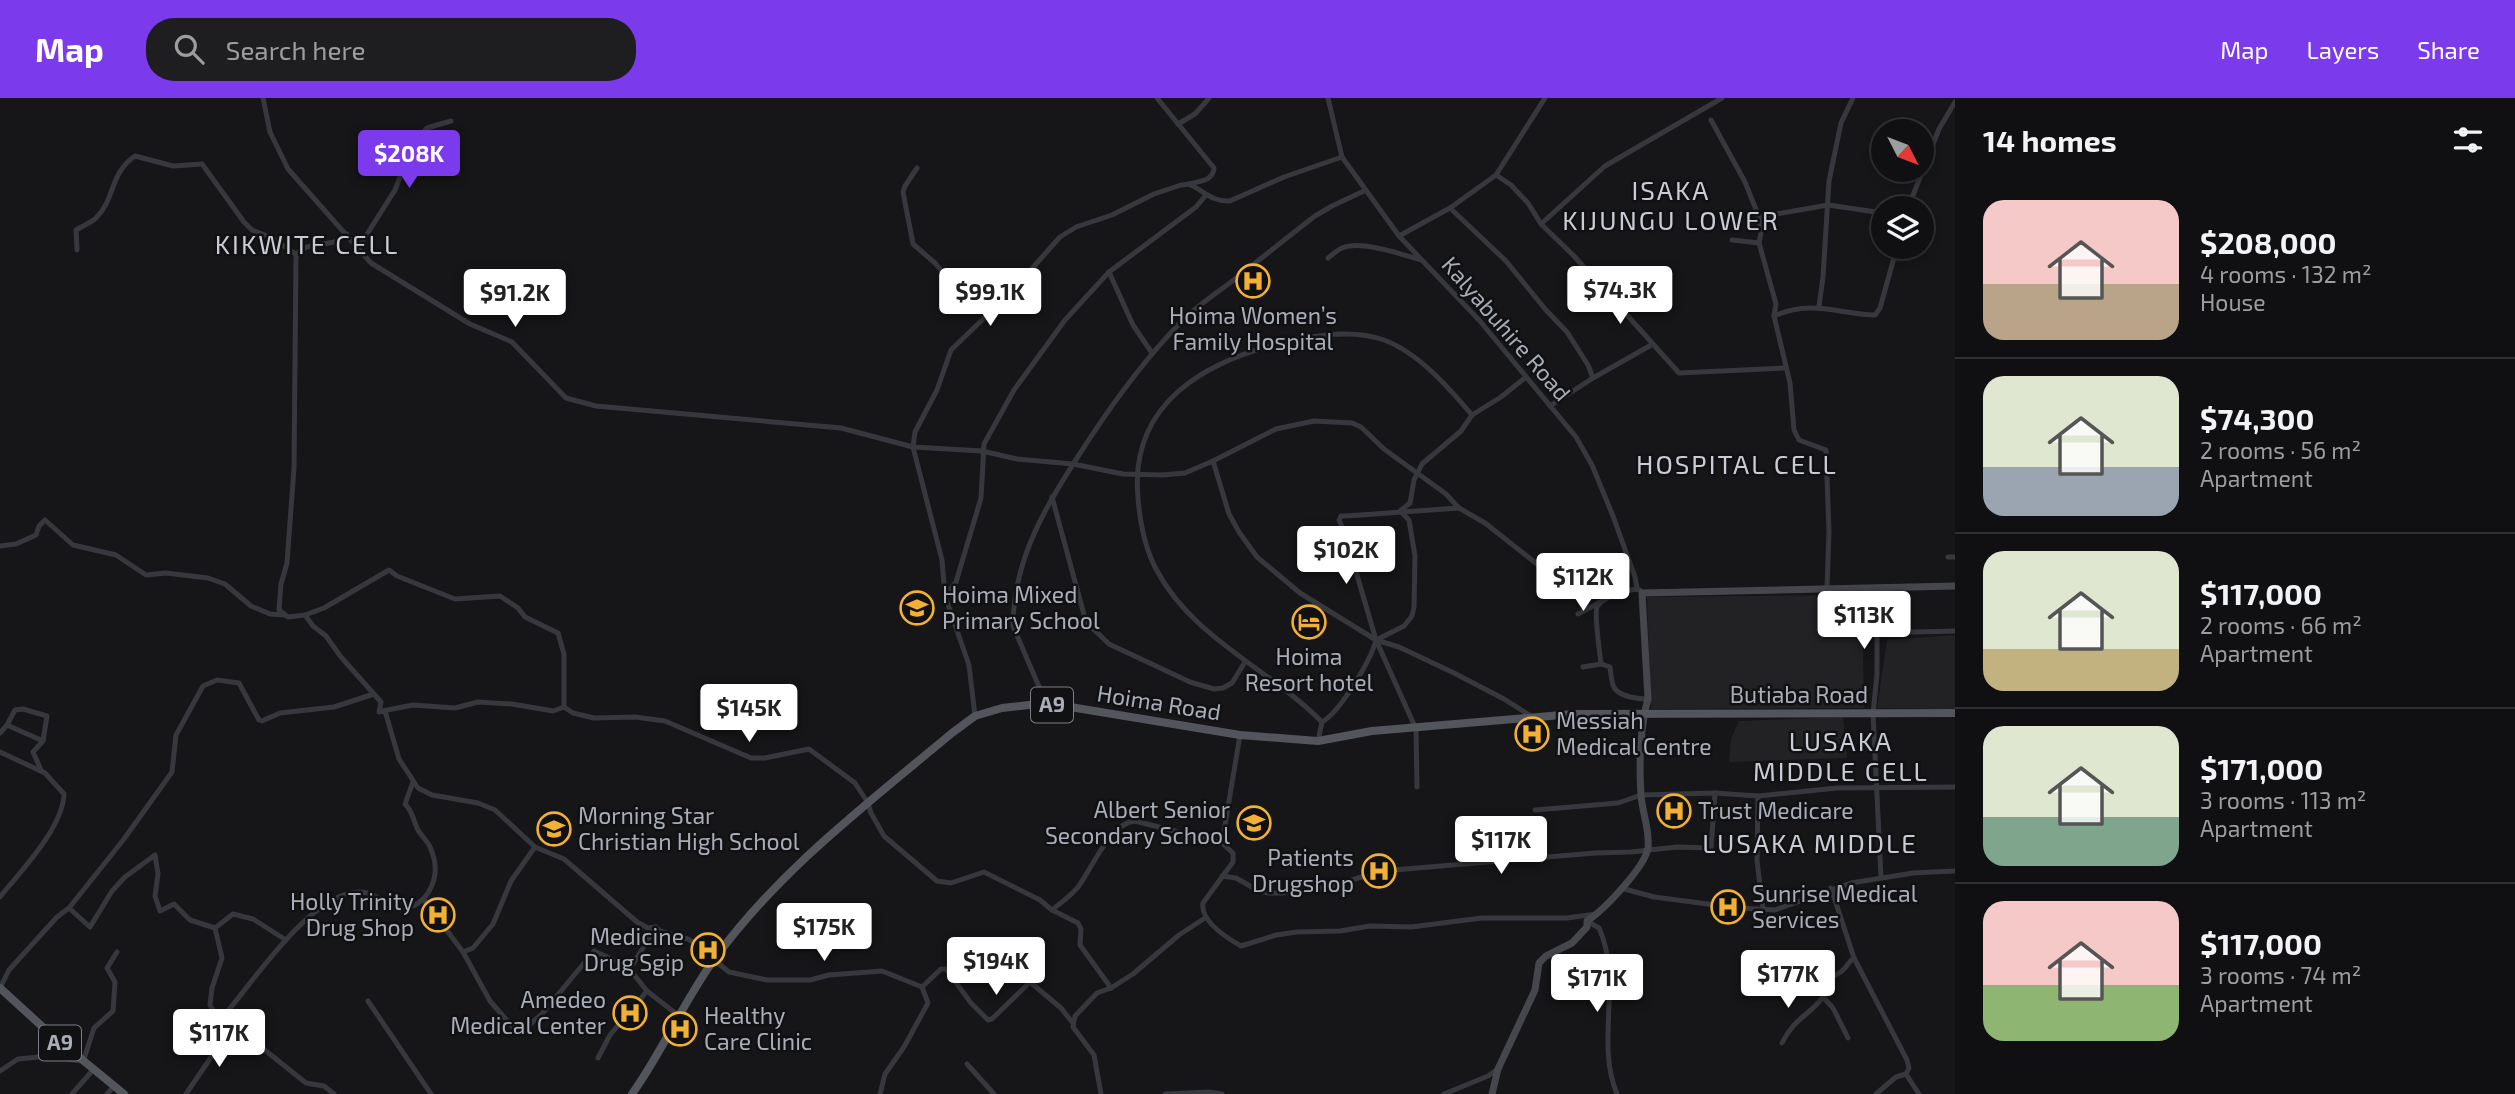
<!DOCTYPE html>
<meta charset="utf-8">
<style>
body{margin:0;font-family:"Exo 2",sans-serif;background:#1e1e20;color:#f1f3f6;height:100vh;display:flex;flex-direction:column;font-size:26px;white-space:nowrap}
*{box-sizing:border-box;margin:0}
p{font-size:23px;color:#9c9d9f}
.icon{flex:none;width:38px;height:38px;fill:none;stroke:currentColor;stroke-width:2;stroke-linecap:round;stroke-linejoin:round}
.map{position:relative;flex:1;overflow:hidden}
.details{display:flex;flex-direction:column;background:#101012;width:560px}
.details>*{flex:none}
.needle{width:46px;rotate:132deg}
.tools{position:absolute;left:1871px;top:21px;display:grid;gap:14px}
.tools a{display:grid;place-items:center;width:63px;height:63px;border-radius:50%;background:#101012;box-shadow:0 4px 10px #0003,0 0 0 2px #303032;font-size:35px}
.price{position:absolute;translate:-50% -60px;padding:0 16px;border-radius:7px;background:#fff;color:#222;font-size:23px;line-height:46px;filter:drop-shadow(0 2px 4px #0008)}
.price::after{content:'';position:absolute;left:50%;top:42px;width:21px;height:16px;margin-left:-10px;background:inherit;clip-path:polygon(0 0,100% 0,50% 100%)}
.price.on{background:#7c3aed;color:#fff}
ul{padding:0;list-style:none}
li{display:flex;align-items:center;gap:21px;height:175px;padding:0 28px}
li+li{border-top:2px solid #303032}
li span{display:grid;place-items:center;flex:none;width:196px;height:140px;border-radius:21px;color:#555}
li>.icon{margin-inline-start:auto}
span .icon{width:84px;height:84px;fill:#fffc;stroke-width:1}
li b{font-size:30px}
h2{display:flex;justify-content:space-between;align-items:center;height:84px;padding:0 28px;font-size:30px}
header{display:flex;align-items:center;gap:42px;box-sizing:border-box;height:98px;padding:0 35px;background:#7c3aed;color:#fff}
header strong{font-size:33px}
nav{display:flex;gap:38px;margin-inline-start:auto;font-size:24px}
.search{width:490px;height:63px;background:#1e1e20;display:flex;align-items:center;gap:18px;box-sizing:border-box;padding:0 24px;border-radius:28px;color:#9c9d9f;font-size:26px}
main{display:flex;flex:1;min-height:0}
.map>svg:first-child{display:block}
</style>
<header>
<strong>Map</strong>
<div class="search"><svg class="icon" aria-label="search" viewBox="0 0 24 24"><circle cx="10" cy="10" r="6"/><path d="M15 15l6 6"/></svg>Search here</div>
<nav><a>Map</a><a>Layers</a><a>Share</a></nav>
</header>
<main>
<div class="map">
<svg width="1955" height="996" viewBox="0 0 1955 996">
<rect width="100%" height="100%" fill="#161618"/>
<!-- built -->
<g fill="#222225">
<polygon points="1862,497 1864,610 1651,611 1647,499"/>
<polygon points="1955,537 1955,611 1877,610 1887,542"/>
<polygon points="1843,619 1847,660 1729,664 1731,641 1739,623"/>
</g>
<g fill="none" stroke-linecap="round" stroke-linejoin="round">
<!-- street -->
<g stroke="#37383d" stroke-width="5">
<polyline points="263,0 270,34 288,71 371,165 470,226 512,244 566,300 596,308 841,330 913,349 982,353 1017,361 1073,366 1123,376 1162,377 1185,375 1213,363 1276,331 1314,323 1352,325 1361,329 1384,351 1446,396 1459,410 1485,425 1537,466 1567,484 1590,492 1626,493 1637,491"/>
<path d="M1157 0 1214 70C1213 83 1200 83 1189 86"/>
<polyline points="1328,0 1342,59 1399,138 1479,222 1576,339 1592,367 1613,418 1635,479 1637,491 1640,492"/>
<polyline points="1711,22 1745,84 1759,119 1761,135 1759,145 1776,206 1774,218 1790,285 1794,332 1799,342 1826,352 1829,434 1827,490"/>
<polyline points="1178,26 1195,16 1209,0"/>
<polyline points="917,70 905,88 903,94 913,146 935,165 964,200 981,213 988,214"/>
<polyline points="1496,77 1511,87 1528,105 1541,126 1574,158 1679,275 1785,270"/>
<polyline points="1450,110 1506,163 1545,211 1567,234 1588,267 1593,280"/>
<polyline points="1908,110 1939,31 1955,4"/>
<polyline points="1759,119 1828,107 1883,115"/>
<polyline points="1541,126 1605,68 1722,0"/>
<path d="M347 136C335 151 307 141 296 157L294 370 287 465 281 486 279 512 288 519 305 517 313 528 326 538 341 559 381 604 379 614 385 613 399 661 418 690 432 697 478 705 495 712 535 749 564 761 637 824 648 830 656 829 660 833 688 841 716 859"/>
<polyline points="1399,138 1450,110 1496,77 1545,0"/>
<polyline points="1732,142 1759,145"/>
<path d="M77 152 76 132C82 128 91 125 96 120 116 100 109 76 135 58L173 68 202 66 244 124 252 132 274 141 297 157"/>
<polyline points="357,152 395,92 413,46 427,30 451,23"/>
<path d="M1328 160C1332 157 1337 152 1342 150 1362 142 1400 156 1421 162"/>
<polyline points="1109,174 1133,227 1152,255"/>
<polyline points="1819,208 1823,179 1829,83 1841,25 1853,0"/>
<path d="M1774 218C1812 201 1837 216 1875 217L1880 210 1897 149"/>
<polyline points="1550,308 1593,280 1653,246"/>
<polyline points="1213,363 1229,416 1239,434 1257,459 1300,495 1376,542 1399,549 1454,575 1504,601 1531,618"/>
<polyline points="1052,399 1086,524 1109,546 1190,584 1214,591 1223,590 1232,585 1245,564"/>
<polyline points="0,448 16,446 36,437 39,428 45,422 73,447 116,457 146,477 166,475 208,480 225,486 251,508 270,516 285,517"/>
<polyline points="1948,459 1955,459"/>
<polyline points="1877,491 1877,576 1873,616 1881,779"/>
<polyline points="945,498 956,484 981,400 984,346 1014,292 1065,222 1109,174 1196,109 1206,97"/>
<polyline points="1578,516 1600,504"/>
<polyline points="305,517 324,510 389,472 397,478 455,501 500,498 518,510 525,519 558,535 564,556 564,609"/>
<polyline points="1877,535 1955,533"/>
<path d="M1601 566C1600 556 1594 516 1597 509 1601 501 1612 498 1620 494"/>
<path d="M1583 569 1601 566 1610 569C1611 575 1611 586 1615 591 1622 599 1638 601 1648 601"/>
<path d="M1046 605 1013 528C1013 457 1051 400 1088 343 1117 299 1147 258 1184 221 1201 205 1221 192 1239 178 1264 158 1289 138 1315 118L1332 108 1366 92"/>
<polyline points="382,613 413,607 455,610 478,604 512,606 553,613 564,609 573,615 594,620 635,619 665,623 751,660 765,660 809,651 855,685 868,705 871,715 884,738 937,783 951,785 984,774 1040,802 1052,812 1078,825 1081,831 1080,847 1111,890"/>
<path d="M975 618 969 567 945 498 942 462 913 349 915 334 937 292 951 252 1011 194 1060 139 1076 129 1112 117 1154 96 1181 87 1189 86C1204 93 1212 104 1230 103L1284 79 1342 59"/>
<path d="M1322 624C1270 571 1192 540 1156 471 1144 448 1140 425 1138 400 1129 305 1205 263 1285 244 1317 237 1353 231 1384 242 1419 255 1449 290 1472 317"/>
<polyline points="7,627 15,612 23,611 47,618 43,643"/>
<polyline points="0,635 7,627 43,643 33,654 41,672"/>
<path d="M1318 643 1322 624C1340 614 1371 562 1376 542L1404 528 1412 518 1414 509 1415 458 1409 422 1400 413 1410 405 1414 382 1422 366 1461 333 1472 317 1501 299 1526 279"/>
<path d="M0 654 45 675 64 696C63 730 20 774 0 799"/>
<polyline points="1417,689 1416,631 1376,542 1345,436 1339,422 1341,418 1346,418 1459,410"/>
<polyline points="1758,698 1757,763 1763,811"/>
<polyline points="1535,712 1618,705 1641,697 1715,695 1758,698 1837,690 1955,689"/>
<polyline points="1222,745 1240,637"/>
<polyline points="1222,778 1236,780 1259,793 1269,795 1282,795 1328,789 1382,773 1595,755 1631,754 1677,749 1711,750 1715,695"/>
<polyline points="1621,790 1654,799 1739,810 1775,812 1851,785 1913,775 1955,773"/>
<polyline points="1831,790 1854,860 1907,962 1909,970 1906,976 1919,996"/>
<polyline points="424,802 463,854 490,903 517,934 521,934 542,916 594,853 627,868"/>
<polyline points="69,810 90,829 112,793 125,779 155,757 158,776 155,798 160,813 174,806 190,822 215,830 233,816 253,821 286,842"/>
<path d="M1052 812C1060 805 1071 798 1078 789 1091 772 1110 725 1135 723L1222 745 1233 755V764L1203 805C1200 823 1227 840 1241 848L1276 837 1297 834 1340 833 1370 828 1411 829 1482 820H1567L1596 816"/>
<path d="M1587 823 1599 830C1623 883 1595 944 1617 996"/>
<polyline points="656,829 633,866 627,868 647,893 679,918"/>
<polyline points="215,830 222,860 212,890 210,907 219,922 227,916"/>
<polyline points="463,854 473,850 493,826 511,783 535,749"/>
<polyline points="714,862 729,874 767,882 810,882 829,877 882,873 922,889 928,905 904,949 885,976 880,996"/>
<polyline points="922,889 941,871 946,871 971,905 988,922 992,921 1030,884 1061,910 1072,924"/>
<polyline points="0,890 9,872 57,819 69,810 124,741 172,674 176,637 203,588 217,582 239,585 259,622 262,623 280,615 334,609 374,596"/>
<polyline points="368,903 431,996"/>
<path d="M1848 940 1833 910 1823 899C1825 875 1825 885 1842 873 1847 869 1848 864 1854 860"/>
<path d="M1782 945C1795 919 1809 918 1823 899"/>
<polyline points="598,960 610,937 647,893"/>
<polyline points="83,964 94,930 113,913 115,884 107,870 117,854"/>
<polyline points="967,966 994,996"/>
<polyline points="0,973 18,961 50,958 81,963"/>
<polyline points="72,996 93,972"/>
<polyline points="107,996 114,988"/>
<polyline points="186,996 231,930"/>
<path d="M334 996 324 988 306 985 261 949 242 943 231 930 227 914C255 881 313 793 360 794 376 794 385 808 399 812 430 808 443 777 430 749 427 742 420 737 417 730 413 721 413 714 405 706L413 684"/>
<polyline points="1101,996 1094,957 1073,929 1075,918 1097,895 1111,890 1133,876 1179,837 1205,820"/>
<polyline points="1165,996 1209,994 1222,996"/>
<polyline points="1444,996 1488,978 1498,971"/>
<polyline points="1876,996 1896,979 1906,976"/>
</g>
<!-- secondary -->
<path stroke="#45474d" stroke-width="7" d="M1492 996 1498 971 1535 892 1539 865 1546 858 1572 845 1587 829V823C1604 812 1645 769 1648 750 1650 732 1642 714 1641 697 1639 668 1640 628 1648 601L1642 495 1955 488"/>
<!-- primary -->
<g stroke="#53555c" stroke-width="8">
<polyline points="0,890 46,932 124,996"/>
<path d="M632 996C662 954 683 905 713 863 778 773 867 706 952 635L975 618 1002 610 1046 605 1240 637 1318 643 1372 633 1573 616 1955 615"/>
</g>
</g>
<!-- icons -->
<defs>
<symbol id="hospital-ring" viewBox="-11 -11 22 22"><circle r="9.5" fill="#111113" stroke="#f2b134" stroke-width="1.5"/><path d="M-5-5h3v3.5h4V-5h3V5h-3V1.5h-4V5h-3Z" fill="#f2b134"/></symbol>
<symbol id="school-ring" viewBox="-11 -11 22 22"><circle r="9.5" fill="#111113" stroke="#f2b134" stroke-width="1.5"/><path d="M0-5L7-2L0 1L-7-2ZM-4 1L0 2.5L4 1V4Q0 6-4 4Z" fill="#f2b134"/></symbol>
<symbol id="hotel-ring" viewBox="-11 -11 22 22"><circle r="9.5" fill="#111113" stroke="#f2b134" stroke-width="1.5"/><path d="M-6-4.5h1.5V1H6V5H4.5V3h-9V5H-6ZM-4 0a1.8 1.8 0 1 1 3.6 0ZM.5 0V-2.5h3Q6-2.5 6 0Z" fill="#f2b134"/></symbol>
</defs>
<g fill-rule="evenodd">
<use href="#hospital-ring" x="1234" y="164" width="38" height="38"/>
<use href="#school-ring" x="898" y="491" width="38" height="38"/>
<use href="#hotel-ring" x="1290" y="505" width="38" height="38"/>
<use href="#hospital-ring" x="1513" y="617" width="38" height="38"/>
<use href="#hospital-ring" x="1655" y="694" width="38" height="38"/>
<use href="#school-ring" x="1235" y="706" width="38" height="38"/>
<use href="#school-ring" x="535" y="712" width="38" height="38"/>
<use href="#hospital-ring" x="1360" y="754" width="38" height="38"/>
<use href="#hospital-ring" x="1709" y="790" width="38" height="38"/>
<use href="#hospital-ring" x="419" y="798" width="38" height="38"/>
<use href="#hospital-ring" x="689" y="833" width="38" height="38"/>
<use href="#hospital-ring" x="611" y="896" width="38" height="38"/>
<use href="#hospital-ring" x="661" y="912" width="38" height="38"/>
</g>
<g text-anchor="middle" stroke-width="5" stroke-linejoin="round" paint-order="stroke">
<!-- shield labels -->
<g fill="#111113" stroke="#7b7e86" stroke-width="2">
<rect x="1031" y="589.5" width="42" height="35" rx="5"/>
<rect x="39" y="927.5" width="42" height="35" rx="5"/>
</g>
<g font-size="21" font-weight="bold" fill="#a8adb8">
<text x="1052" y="614">A9</text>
<text x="60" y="952">A9</text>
</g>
<!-- poi labels -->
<g font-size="23" fill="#a8adb8" stroke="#111113" text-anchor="start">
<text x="1253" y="226" text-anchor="middle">Hoima Women’s<tspan x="1253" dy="26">Family Hospital</tspan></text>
<text x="942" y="505">Hoima Mixed<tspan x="942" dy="26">Primary School</tspan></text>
<text x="1309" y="567" text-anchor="middle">Hoima<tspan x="1309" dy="26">Resort hotel</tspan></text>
<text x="1556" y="631">Messiah<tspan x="1556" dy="26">Medical Centre</tspan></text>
<text x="1230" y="720" text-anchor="end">Albert Senior<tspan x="1230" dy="26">Secondary School</tspan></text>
<text x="1698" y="721">Trust Medicare</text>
<text x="578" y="726">Morning Star<tspan x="578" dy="26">Christian High School</tspan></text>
<text x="1354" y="768" text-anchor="end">Patients<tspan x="1354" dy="26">Drugshop</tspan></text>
<text x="1752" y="804">Sunrise Medical<tspan x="1752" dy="26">Services</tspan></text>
<text x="414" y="812" text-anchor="end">Holly Trinity<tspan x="414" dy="26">Drug Shop</tspan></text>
<text x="684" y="847" text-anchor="end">Medicine<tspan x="684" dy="26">Drug Sgip</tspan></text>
<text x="606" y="910" text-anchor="end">Amedeo<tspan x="606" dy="26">Medical Center</tspan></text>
<text x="704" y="926">Healthy<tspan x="704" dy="26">Care Clinic</tspan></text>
</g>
<!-- street labels -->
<g font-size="23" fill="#a8adb8" stroke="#111113">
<text transform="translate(1506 231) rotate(49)" y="8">Kalyabuhire Road</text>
<text x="1799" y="605">Butiaba Road</text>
<text transform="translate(1159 605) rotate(9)" y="8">Hoima Road</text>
</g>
<!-- quarter labels -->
<g font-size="26" letter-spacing="2" fill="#c9ccd4" stroke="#111113">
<text x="1671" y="102">ISAKA<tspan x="1671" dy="30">KIJUNGU LOWER</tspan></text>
<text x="307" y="156">KIKWITE CELL</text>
<text x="1737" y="376">HOSPITAL CELL</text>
<text x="1841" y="653">LUSAKA<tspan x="1841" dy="30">MIDDLE CELL</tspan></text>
<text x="1810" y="755">LUSAKA MIDDLE</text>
</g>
</g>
</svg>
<div class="tools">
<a><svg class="needle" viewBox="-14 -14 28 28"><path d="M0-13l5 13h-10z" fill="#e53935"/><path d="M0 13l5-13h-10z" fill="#9c9d9f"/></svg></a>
<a><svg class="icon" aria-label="layers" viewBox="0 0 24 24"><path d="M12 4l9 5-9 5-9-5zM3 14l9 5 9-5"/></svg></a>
</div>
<b class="price on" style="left:409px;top:92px">$208K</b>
<b class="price" style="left:1620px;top:228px">$74.3K</b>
<b class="price" style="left:990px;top:230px">$99.1K</b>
<b class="price" style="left:515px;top:231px">$91.2K</b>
<b class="price" style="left:1346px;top:488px">$102K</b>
<b class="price" style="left:1583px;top:515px">$112K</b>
<b class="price" style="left:1864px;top:553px">$113K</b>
<b class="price" style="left:749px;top:646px">$145K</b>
<b class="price" style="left:1501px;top:778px">$117K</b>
<b class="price" style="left:824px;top:865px">$175K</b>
<b class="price" style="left:996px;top:899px">$194K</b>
<b class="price" style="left:1788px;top:912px">$177K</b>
<b class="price" style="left:1597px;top:916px">$171K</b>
<b class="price" style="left:219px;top:971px">$117K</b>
</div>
<section class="details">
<h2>14 homes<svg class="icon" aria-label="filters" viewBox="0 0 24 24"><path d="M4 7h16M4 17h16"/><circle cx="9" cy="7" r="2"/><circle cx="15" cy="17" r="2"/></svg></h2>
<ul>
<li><span style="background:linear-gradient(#f6c9c9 60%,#b9a48a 0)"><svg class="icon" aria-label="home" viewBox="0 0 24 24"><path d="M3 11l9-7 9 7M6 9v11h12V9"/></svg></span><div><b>$208,000</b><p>4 rooms · 132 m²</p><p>House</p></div></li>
<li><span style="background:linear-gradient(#dfe7d0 65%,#9aa5b1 0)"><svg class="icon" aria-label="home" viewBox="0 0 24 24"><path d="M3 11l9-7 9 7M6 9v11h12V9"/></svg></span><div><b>$74,300</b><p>2 rooms · 56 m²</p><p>Apartment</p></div></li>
<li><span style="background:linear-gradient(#dfe7d0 70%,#c2b280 0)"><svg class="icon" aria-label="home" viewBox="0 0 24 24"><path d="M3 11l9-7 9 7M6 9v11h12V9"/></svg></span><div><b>$117,000</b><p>2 rooms · 66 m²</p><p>Apartment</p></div></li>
<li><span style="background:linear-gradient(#dfe7d0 65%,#7fa58c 0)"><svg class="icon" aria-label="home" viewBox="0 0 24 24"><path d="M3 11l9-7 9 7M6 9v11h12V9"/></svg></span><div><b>$171,000</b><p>3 rooms · 113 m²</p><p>Apartment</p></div></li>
<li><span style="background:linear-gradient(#f6c9c9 60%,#8fb573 0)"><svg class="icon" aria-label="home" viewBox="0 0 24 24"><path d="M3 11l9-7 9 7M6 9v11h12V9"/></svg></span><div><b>$117,000</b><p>3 rooms · 74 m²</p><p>Apartment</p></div></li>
</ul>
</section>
</main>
